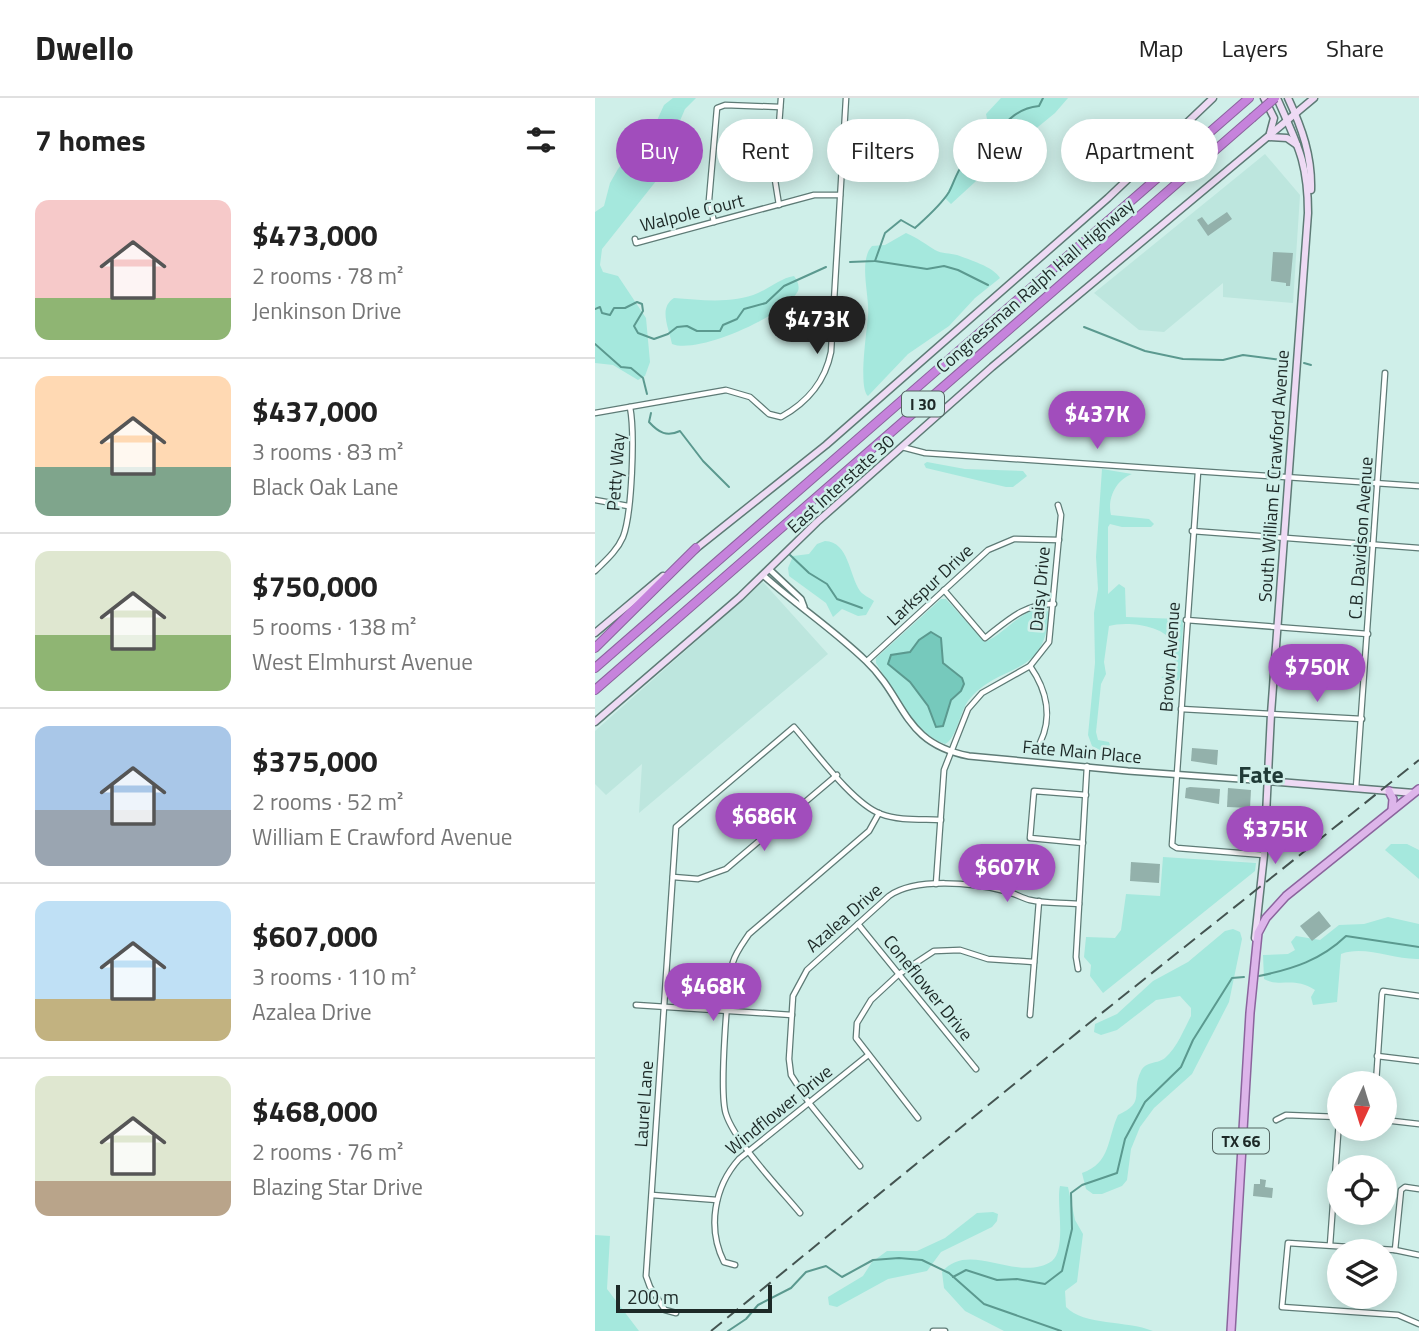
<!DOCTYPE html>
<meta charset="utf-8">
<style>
body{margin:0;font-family:"Titillium Web",sans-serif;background:#f6f6f6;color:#222;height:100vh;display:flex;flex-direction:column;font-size:26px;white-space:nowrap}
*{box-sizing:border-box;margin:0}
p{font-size:23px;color:#767676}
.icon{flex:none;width:38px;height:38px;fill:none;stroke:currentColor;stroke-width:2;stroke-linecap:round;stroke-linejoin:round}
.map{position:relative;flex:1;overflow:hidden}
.drawer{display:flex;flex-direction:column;background:#fff;width:595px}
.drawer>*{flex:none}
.guide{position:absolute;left:21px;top:21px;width:665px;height:63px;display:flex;gap:14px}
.needle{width:46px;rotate:184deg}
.fabs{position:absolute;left:732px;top:973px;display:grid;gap:14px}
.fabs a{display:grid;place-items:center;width:70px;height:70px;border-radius:50%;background:#fff;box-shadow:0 4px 18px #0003;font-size:35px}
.scale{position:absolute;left:21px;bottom:18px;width:156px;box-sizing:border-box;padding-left:7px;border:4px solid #1d2927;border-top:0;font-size:19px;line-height:24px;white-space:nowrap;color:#1d2927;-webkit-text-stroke:5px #cfefe9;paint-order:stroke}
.price{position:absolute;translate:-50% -60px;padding:0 16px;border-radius:24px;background:#a14dbc;color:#fff;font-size:23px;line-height:46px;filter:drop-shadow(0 2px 4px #0008)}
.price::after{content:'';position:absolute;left:50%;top:42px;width:21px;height:16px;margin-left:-10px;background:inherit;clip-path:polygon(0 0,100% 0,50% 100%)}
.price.current{background:#222;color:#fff}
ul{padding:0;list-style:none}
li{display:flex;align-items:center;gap:21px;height:175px;padding:0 35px}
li+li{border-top:2px solid #e0e0e0}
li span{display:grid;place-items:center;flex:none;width:196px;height:140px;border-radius:14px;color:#555}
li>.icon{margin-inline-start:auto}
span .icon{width:84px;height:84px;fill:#fffc;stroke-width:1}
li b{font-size:30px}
h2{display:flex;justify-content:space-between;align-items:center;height:84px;padding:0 35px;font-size:30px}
.tag{padding:0 24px;border-radius:32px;background:#fff;box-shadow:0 4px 18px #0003;font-size:24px;line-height:63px}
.tag.current{background:#a14dbc;color:#fff}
header{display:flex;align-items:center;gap:42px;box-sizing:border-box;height:98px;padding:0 35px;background:#fff;border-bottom:2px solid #e0e0e0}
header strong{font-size:33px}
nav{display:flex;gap:38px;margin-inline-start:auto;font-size:24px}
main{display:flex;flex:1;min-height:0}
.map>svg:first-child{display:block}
</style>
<header>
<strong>Dwello</strong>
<nav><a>Map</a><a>Layers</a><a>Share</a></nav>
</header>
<main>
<section class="drawer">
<h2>7 homes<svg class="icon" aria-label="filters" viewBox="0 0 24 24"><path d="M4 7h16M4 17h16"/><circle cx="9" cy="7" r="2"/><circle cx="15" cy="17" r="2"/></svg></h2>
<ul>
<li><span style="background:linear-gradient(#f6c9c9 70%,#8fb573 0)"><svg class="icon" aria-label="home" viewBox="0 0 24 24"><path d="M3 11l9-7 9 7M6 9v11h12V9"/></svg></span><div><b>$473,000</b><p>2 rooms · 78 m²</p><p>Jenkinson Drive</p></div></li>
<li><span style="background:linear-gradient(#ffd9b3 65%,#7fa58c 0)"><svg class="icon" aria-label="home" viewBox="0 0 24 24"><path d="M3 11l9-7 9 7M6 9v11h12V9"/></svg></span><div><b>$437,000</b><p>3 rooms · 83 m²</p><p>Black Oak Lane</p></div></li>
<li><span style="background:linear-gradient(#dfe7d0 60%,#8fb573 0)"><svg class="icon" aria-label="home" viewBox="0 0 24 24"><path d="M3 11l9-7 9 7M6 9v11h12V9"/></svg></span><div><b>$750,000</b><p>5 rooms · 138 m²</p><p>West Elmhurst Avenue</p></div></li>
<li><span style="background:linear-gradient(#a9c7e8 60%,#9aa5b1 0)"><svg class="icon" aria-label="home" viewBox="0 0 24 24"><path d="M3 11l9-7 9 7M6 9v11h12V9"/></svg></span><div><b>$375,000</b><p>2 rooms · 52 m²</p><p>William E Crawford Avenue</p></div></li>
<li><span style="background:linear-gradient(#bfe0f5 70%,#c2b280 0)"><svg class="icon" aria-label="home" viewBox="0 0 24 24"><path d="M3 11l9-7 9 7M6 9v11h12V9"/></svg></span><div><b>$607,000</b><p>3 rooms · 110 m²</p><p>Azalea Drive</p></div></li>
<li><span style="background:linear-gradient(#dfe7d0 75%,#b9a48a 0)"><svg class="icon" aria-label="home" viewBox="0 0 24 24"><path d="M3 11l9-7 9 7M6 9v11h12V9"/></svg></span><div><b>$468,000</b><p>2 rooms · 76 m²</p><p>Blazing Star Drive</p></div></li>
</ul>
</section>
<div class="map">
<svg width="824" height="1233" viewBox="0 0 824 1233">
<rect width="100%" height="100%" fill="#cfefe9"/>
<!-- built -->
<g fill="#bde6de">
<polygon points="670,56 705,97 698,205 628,199 628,185 569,234 544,232 499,195"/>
<polygon points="168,484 233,556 44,715 47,666 11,697 0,686 0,633"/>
</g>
<!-- green -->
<g fill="#a5e8dd">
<polygon points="78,0 101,0 90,11 84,25 77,63 7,151 5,167 8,174 23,178 51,220 55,264 50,278 43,282 18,267 0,265 0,114 9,108 15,85 23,71 42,45 59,29 69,7"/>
<polygon points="406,0 473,0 460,15 416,51 356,106 350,100 364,70 392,40 394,31 391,16"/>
<path d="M311 135C323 140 330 146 340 152 347 156 355 155 362 157 373 161 399 169 405 180L380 200 354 228 313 256 273 298C263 290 272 233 273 218 275 198 263 163 277 148L290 147Z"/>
<path d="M199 178C202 182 205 188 203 193 191 217 103 257 77 246 74 230 63 210 79 200 105 202 139 206 163 195 175 190 186 180 199 178Z"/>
<polygon points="332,364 370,371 428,373 432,378 418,389 411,389 331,370 329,366"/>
<path d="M507 371 537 376C521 382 512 400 516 417L554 421 559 426 556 429H527L515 426 513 429V496L524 486 530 490 531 519 584 521 588 523V530L585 578 584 582 576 584 566 579 577 577 578 574C579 567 582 552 578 545 569 527 531 523 514 528L509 564 511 576 506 586 501 634 503 642 514 644 515 647 505 652 497 648 493 637 500 565 499 515 503 491 501 459Z"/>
<path d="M230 443C254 444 254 477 265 493 269 498 274 499 279 503L271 517 263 518 247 511 238 519 231 505 194 478 193 470 198 458 214 456 222 446Z"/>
<path d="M346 501H351L390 544C411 535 424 512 450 510L454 515C450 582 404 563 373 603 365 614 362 640 350 646 317 634 299 593 281 565V560Z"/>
<polygon points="796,746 812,746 824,752 824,781 790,752"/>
<polygon points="568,759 661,765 660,773 508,895 495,878 496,867 489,859 491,839 520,840 526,832 531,796 565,798"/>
<path d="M793 819 824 826V861C799 862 770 847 746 856L742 904 718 907 716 899 720 892C698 878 686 890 669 881L668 857 693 856 700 852 696 844 701 838 725 842 744 827 769 826Z"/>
<path d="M638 831 645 834 647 841 634 904 597 976 559 1010 545 1029 536 1051 532 1082 527 1088 507 1096H498L491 1091 487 1075C516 1065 512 1041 523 1017 552 1004 535 995 546 973 551 963 563 966 570 960 582 950 589 931 596 918V910L585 898 561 902 522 932 506 937 499 934 500 926 522 916 558 883 593 864 630 833Z"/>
<path d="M465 1088 473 1089 480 1122 488 1136 482 1184 470 1193 471 1209C489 1228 531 1222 558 1233H409L370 1213 349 1190 347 1174C374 1141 423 1186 457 1163 472 1151 461 1104 465 1088Z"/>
<polygon points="398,1114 403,1116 402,1123 397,1129 346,1154 332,1173 293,1181 242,1209 234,1207 233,1199 268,1178 277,1164 292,1153 322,1153 350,1140 382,1115"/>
<polygon points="0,1137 15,1138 12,1191 44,1233 0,1233"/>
</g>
<!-- water -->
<polygon fill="#76c9bc" stroke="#5b998f" stroke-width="2" points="336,534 346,540 348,565 367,580 369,586 366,593 356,602 348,628 341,629 333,608 315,584 293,566 296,557 315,554 324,542"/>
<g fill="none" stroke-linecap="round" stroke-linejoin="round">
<!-- stream -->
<g stroke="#5b998f" stroke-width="2">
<polyline points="280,163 332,171 349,168 363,172 393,187"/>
<path d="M255 164 280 163 290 135 306 122 320 130C331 120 346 107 354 94 359 85 361 75 368 66 378 54 392 48 401 36 413 21 424 10 444 8L448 0"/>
<polyline points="0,211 5,209 7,215 15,217 19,210 30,210 42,204 47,206 48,213 39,228 43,235 59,241 73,236 82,229 92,228 102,233 125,233 128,227 142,221 149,211 171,205 189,188 231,169"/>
<polyline points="489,229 550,253 588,261 628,262 648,257 694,263"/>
<polyline points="0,246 26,269 36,270 48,280 52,296"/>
<polyline points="709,265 716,267"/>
<path d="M56 315 54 324C64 335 72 339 85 333L108 363 134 389"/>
<polyline points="194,456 214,475 232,486 242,501 267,510"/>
<path d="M664 878C698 871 726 862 751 838L824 849"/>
<polyline points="358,1179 371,1172 402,1182 422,1181 450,1186 467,1173 477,1131 476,1095 487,1087 522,1075 530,1041 550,1004 586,969 598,942 637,880 649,879"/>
<polyline points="133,1233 151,1221 163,1207 196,1190 211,1174 231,1168 247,1179 278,1162 304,1160 327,1162 354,1175 389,1206 466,1233"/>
</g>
</g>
<!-- building -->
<g fill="#93b1ab">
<polygon points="632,114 637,121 613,138 602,122 607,119 613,127"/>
<polygon points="678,154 698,155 695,188 691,188 691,185 676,183"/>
<polygon points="597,650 623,652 622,667 596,663"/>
<polygon points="595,689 625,691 624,706 590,700 591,690"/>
<polygon points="633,690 656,692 655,710 632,709"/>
<polygon points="536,764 565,766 564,785 535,783"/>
<polygon points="724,813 736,828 717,843 705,828"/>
<polygon points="665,1081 671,1082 670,1089 678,1090 677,1100 658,1098 659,1086 665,1086"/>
</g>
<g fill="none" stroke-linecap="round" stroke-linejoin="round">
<defs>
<g id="minor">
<polyline points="184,107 180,82 186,0"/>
<polyline points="119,124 114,102 122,10 130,7 185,9"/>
<polyline points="40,141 41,145 219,97 245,97"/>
<path d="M0 315 131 292 155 299 174 316 186 319C213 304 230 284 236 254L251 0"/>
<polyline points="307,349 330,355 824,388"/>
<polyline points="603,374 577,747 582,750 669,757"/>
<polyline points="0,402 33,408"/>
<polyline points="597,433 824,450"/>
<path d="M0 473C10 463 22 453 28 439 37 416 40 335 35 309"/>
<path d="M349 492 390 540C412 523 430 505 459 506"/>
<polyline points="591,522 773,536"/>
<polyline points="272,563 393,452 419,441 464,442"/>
<path d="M435 568C451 591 458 618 445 645"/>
<polyline points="586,611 767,621"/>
<polyline points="761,690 790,275"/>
<polyline points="488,745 435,740 439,693 491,697"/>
<polyline points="78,779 103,781 131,771 242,677"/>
<polyline points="341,786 349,672 373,611 387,595 435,568 454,544 466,417 463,407"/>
<polyline points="263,826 381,971"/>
<polyline points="483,871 481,859 492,668"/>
<polyline points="41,907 197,917"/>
<polyline points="435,917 444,803"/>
<polyline points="782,958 824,963"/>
<polyline points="781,985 787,896 788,893 824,898"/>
<polyline points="323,1020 261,940 262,925 276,902 304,876 339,853 365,852 393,861 439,864"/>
<polyline points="681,1022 691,1017 744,1019"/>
<polyline points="789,1022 824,1026"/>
<path d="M265 1068 214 1005 196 977 194 961 198 898 212 872 294 798C321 779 378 785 410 793 419 795 427 800 435 802 450 806 469 804 484 806"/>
<polyline points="57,1097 122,1102"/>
<path d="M205 1115C185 1091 140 1044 131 1016 124 995 132 887 138 864 141 854 148 845 154 836L274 733 284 715"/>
<polyline points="735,1147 744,1023"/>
<polyline points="800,1152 806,1092 810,1089 824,1091"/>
<polyline points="824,1157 800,1152 693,1145 687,1209 803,1217 824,1226"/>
<path d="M140 1167 129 1164C112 1130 119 1089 144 1061L272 958"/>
<path d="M81 1215 70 1212 55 1189 51 1178 81 729 199 629C220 653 258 706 286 716 304 723 327 721 346 722"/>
<polyline points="338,1233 350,1233"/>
</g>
<g id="tertiary">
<polyline points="174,471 206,501 209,509"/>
<path d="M168 477C201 507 238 531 271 563 312 602 307 645 374 658L533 673 673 683"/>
</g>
<g id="secondary">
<polyline points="669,0 679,20 675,35"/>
<path d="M693 0C707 30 717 58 716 92"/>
<polyline points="674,39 692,40 702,47"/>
<polyline points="98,453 231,347 513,100 618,0"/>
<polyline points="0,535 68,478"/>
<polyline points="0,624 145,499 222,424 397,269 719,0"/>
<polyline points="673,683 819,695"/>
<path d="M660 840 669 757 676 616 713 115C713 63 702 46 682 0"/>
</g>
<g id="primary">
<polyline points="794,693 798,701 797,712"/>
<polyline points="636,1233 655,915 663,835 671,820 691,798 824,691"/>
</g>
<g id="motorway">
<polyline points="0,550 101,450"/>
<polyline points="0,570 654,0"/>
<polyline points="0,592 657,20"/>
</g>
</defs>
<!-- minor casing -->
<use href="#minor" stroke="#5e7b76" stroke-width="7"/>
<!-- tertiary casing -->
<use href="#tertiary" stroke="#5e7b76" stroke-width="8"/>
<!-- secondary casing -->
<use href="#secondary" stroke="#5e7b76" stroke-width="9"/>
<!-- primary casing -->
<use href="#primary" stroke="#8b649d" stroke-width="10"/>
<!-- motorway casing -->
<use href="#motorway" stroke="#8b649d" stroke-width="10"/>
<!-- minor -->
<use href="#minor" stroke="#fff" stroke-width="4.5"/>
<!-- tertiary -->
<use href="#tertiary" stroke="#fff" stroke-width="5"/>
<!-- secondary -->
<use href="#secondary" stroke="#eedaf4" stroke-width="6"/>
<!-- primary -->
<use href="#primary" stroke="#ddb5ea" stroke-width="7"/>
<!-- motorway -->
<use href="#motorway" stroke="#c683dc" stroke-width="8"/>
<!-- rail -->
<polyline stroke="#445451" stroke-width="2" stroke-dasharray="14 7" stroke-linecap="butt" points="116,1233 488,930 824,662"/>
<defs>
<polyline id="motorway-bridge" points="657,20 680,0"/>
</defs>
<!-- motorway-bridge casing -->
<use href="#motorway-bridge" stroke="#8b649d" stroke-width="10" stroke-linecap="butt"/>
<!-- motorway-bridge -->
<use href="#motorway-bridge" stroke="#c683dc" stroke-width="8"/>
</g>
<g text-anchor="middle" stroke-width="5" stroke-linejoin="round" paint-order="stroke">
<!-- shield labels -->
<g fill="#cfefe9" stroke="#526461" stroke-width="2">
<rect x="307" y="293.5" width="42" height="25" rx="5"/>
<rect x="618" y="1030.5" width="56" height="25" rx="5"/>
</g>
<g font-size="16" font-weight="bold" fill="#1d2927">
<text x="328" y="312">I 30</text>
<text x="646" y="1049">TX 66</text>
</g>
<!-- street labels -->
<g font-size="18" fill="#1d2927" stroke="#cfefe9">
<text transform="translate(97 115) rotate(-14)" y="6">Walpole Court</text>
<text transform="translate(440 188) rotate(-41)" y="6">Congressman Ralph Hall Highway</text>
<text transform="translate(21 374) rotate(-86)" y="6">Petty Way</text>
<text transform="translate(679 378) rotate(-86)" y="6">South William E Crawford Avenue</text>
<text transform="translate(246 386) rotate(-42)" y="6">East Interstate 30</text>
<text transform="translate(766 440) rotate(-86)" y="6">C.B. Davidson Avenue</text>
<text transform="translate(335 487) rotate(-43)" y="6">Larkspur Drive</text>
<text transform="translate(445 491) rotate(-85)" y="6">Daisy Drive</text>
<text transform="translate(575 559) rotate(-86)" y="6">Brown Avenue</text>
<text transform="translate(487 654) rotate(5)" y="6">Fate Main Place</text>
<text transform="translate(249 820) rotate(-41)" y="6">Azalea Drive</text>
<text transform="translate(333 890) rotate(51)" y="6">Coneflower Drive</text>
<text transform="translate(49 1006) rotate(-86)" y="6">Laurel Lane</text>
<text transform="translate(184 1012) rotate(-39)" y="6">Windflower Drive</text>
</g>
<!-- district labels -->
<g font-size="24" font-weight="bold" fill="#1f3a36" stroke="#cfefe9">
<text x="666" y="685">Fate</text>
</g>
</g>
</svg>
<div class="fabs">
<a><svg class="needle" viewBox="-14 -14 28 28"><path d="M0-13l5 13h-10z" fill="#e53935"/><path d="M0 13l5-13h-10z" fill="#767676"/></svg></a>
<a><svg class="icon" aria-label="locate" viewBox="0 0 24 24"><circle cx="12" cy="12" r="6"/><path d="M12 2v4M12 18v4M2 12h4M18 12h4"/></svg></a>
<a><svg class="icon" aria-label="layers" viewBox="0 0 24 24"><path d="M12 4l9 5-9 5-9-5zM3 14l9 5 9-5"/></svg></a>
</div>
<div class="scale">200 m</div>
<b class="price current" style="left:222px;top:258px">$473K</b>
<b class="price" style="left:502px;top:353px">$437K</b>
<b class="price" style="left:722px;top:606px">$750K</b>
<b class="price" style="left:169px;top:755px">$686K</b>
<b class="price" style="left:680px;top:768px">$375K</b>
<b class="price" style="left:412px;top:806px">$607K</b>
<b class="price" style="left:118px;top:925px">$468K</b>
<div class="guide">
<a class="tag current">Buy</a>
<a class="tag">Rent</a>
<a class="tag">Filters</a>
<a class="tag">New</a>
<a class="tag">Apartment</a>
</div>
</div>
</main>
